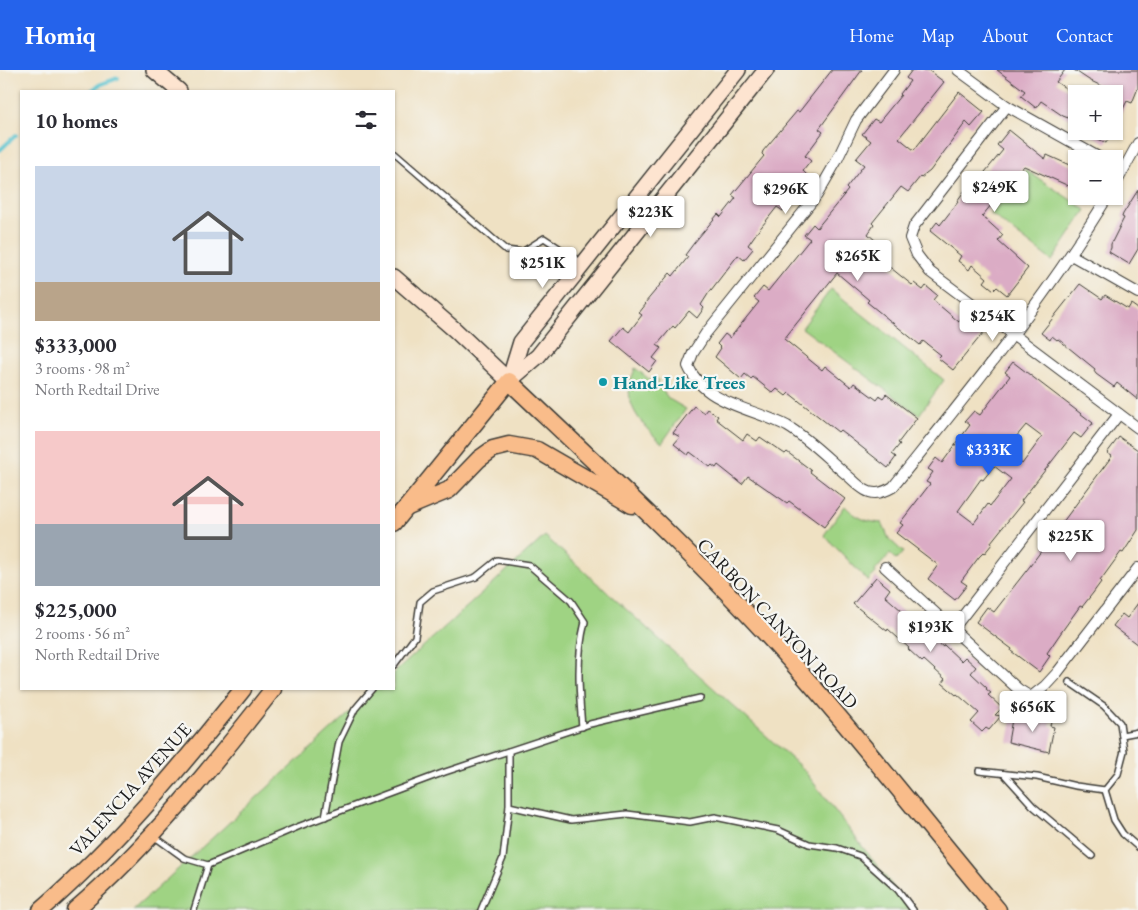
<!DOCTYPE html>
<meta charset="utf-8">
<style>
body{margin:0;font-family:"EB Garamond",serif;background:#f2f2f3;color:#2b2b33;height:100vh;display:flex;flex-direction:column;font-size:19px;white-space:nowrap}
*{box-sizing:border-box;margin:0}
p{font-size:16px;color:#7c7c81}
.icon{flex:none;width:28px;height:28px;fill:none;stroke:currentColor;stroke-width:2;stroke-linecap:round;stroke-linejoin:round}
.map{position:relative;flex:1;overflow:hidden}
.sheet{position:absolute;left:20px;top:20px;width:375px;height:600px;display:flex;flex-direction:column;background:#fff;border-radius:0px;box-shadow:0 1px 4px #0004}
.sheet>*{flex:none}
.buttons{position:absolute;left:1068px;top:15px;display:grid;gap:10px}
.buttons a{display:grid;place-items:center;width:55px;height:55px;border-radius:0px;background:#fff;box-shadow:0 1px 4px #0004;font-size:25px}
.price{position:absolute;translate:-50% -42px;padding:0 11px;border-radius:5px;background:#fff;color:#222;font-size:16px;line-height:32px;filter:drop-shadow(0 1px 2px #0008)}
.price::after{content:'';position:absolute;left:50%;top:30px;width:15px;height:11px;margin-left:-8px;background:inherit;clip-path:polygon(0 0,100% 0,50% 100%)}
.price.active{background:#2563eb;color:#fff}
ul{padding:0;list-style:none}
li{display:grid;align-content:center;gap:10px;height:265px;padding:0 15px}
li span{display:grid;place-items:center;height:155px;border-radius:0px;color:#555}
li>.icon{margin-inline-start:auto}
span .icon{width:90px;height:90px;fill:#fffc;stroke-width:1}
li b{font-size:21px}
h2{display:flex;justify-content:space-between;align-items:center;height:60px;padding:0 15px;font-size:21px}
header{display:flex;align-items:center;gap:30px;box-sizing:border-box;height:70px;padding:0 25px;background:#2563eb;color:#fff}
header strong{font-size:24px}
nav{display:flex;gap:28px;margin-inline-start:auto;font-size:18px}
.map>svg:first-child{display:block}
</style>
<header>
<strong>Homiq</strong>
<nav><a>Home</a><a>Map</a><a>About</a><a>Contact</a></nav>
</header>
<div class="map">
<svg width="1138" height="840" viewBox="0 0 1138 840">
<rect width="100%" height="100%" fill="#f6f6f2"/>
<filter id="ink" filterUnits="userSpaceOnUse"><feTurbulence type="fractalNoise" baseFrequency=".02" numOctaves="2"/><feDisplacementMap in="SourceGraphic" scale="10" xChannelSelector="R" yChannelSelector="G"/><feConvolveMatrix kernelMatrix="1 2 1 2 8 2 1 2 1" color-interpolation-filters="sRGB"/></filter>
<filter id="wash" filterUnits="userSpaceOnUse"><feTurbulence type="fractalNoise" baseFrequency=".0096" numOctaves="4" result="noise"/><feDisplacementMap in="SourceGraphic" scale="20" xChannelSelector="R" yChannelSelector="G"/><feGaussianBlur stdDeviation="1.12" result="paint"/><feColorMatrix in="noise" values="0 0 0 0 0 0 0 0 0 0 0 0 0 0 0 0 0 1.4 0 .05"/><feComposite in="paint" operator="in"/></filter>
<g filter="url(#wash)">
<rect width="100%" height="100%" fill="#efe1c3"/>
<!-- green -->
<g fill="#9fd383" stroke="#5e7850">
<polygon points="1026,100 1086,140 1052,191 991,144"/>
<polygon points="831,219 944,310 919,345 802,258"/>
<path d="M635 298 649 309 657 308 659 311 656 312 669 329 686 339 662 373C645 358 625 338 630 313 631 308 634 303 635 298Z"/>
<path d="M845 436C856 448 867 452 882 453L889 469 903 482 896 490 890 484 875 501 876 503 868 511 824 465Z"/>
<polygon points="545,466 803,699 911,840 133,840 376,619 394,619 394,603"/>
</g>
<g fill="none" stroke-linecap="round" stroke-linejoin="round">
<!-- stream -->
<g stroke="#56c2ce" stroke-width="4">
<polyline points="91,21 99,15 118,8"/>
<polyline points="0,80 16,65"/>
</g>
</g>
<g id="blocks">
<!-- building -->
<g fill="#dbacc5" fill-rule="evenodd">
<polygon points="832,0 862,0 819,59 823,62 805,86 811,91 803,101 807,105 788,128 791,131 783,141 777,137 755,165 748,175 753,179 744,190 738,185 708,224 701,235 704,238 697,248 689,241 675,258 673,256 657,275 661,278 653,288 657,291 649,302 611,271 623,257 629,262 642,245 639,243 646,234 645,233 670,203 673,206 688,187 685,185 694,173 718,144 721,147 736,128 732,125 764,86 762,84 763,81 797,41 799,42"/>
<polygon points="912,0 928,0 944,12 899,68 914,80 959,22 984,42 971,57 966,52 930,101 921,108 920,107 908,122 901,117 872,153 874,155 868,164 883,177 880,182 889,189 886,194 912,215 914,213 923,220 926,216 937,225 933,230 959,252 961,249 970,256 973,253 984,262 953,300 938,288 941,285 923,271 920,275 867,232 869,230 837,203 784,269 822,300 825,296 851,317 854,313 877,330 880,326 883,328 886,324 917,348 898,373 900,374 892,384 896,387 888,398 840,360 838,362 789,323 786,326 777,319 773,323 753,307 751,309 745,304 741,309 715,287 721,278 717,274 725,264 730,268 759,232 754,228 763,217 768,221 810,169 804,165 813,154 817,158 848,120 846,118 864,95 856,89 871,71 862,64 874,49 879,52 901,25 900,24 910,11 906,8"/>
<polygon points="997,0 1065,0 1056,12 1076,25 1076,51 1063,46 1041,31 1036,38 1021,26 1025,21"/>
<polygon points="1074,0 1138,0 1138,18 1132,33 1127,31 1114,57 1114,22 1089,10"/>
<polygon points="1009,60 1045,89 1047,85 1076,98 1076,106 1071,117 1024,96 982,146 1003,165 998,171 1028,198 1007,225 997,217 994,220 984,212 987,208 972,195 969,200 962,194 958,191 961,186 930,161 937,152 940,155 958,132 957,131 973,109 975,111 979,106 981,107 1003,80 997,75"/>
<polygon points="1083,61 1112,61 1106,73"/>
<polygon points="1138,120 1138,179 1129,194 1109,182 1111,178 1111,174 1124,148 1122,147 1123,144"/>
<polygon points="1080,214 1102,229 1105,225 1128,239 1131,234 1138,239 1138,330 1117,313 1114,317 1096,304 1094,301 1095,299 1058,269 1057,270 1052,266 1050,270 1041,263"/>
<path d="M1013 292 1093 353 1081 368 1074 363 1021 431 1023 432 991 472 992 474 984 484 983 483 979 487 961 511 967 515 955 530 928 509 938 495 896 463 903 455 900 453 930 414 926 412 933 402 928 399 936 388 942 393 970 355 965 351 974 341 980 345 1010 306 1005 302ZM1026 355 1042 367 1022 394 1005 380ZM994 396 1011 409 990 436 988 434 974 453 958 441 981 409 983 410Z"/>
<polygon points="694,336 704,343 707,339 718,346 716,349 743,370 747,364 757,371 760,367 785,384 787,382 811,400 810,402 845,429 824,457 789,431 787,433 748,406 742,414 718,395 716,398 712,395 710,397 690,382 688,385 674,374 680,367 673,363"/>
<polygon points="1119,367 1138,380 1138,460 1123,483 1121,482 1100,511 1101,512 1093,523 1082,537 1080,536 1060,564 1047,583 1050,586 1039,602 1011,581 1012,579 976,552 987,537 994,542 1030,496 1112,386 1107,383"/>
<polygon points="876,507 890,519 885,526 943,577 944,575 961,591 965,587 976,597 971,603 987,618 986,619 991,623 988,625 1002,638 995,645 1001,646 989,660 986,658 982,662 971,652 979,643 957,624 956,625 942,613 945,609 924,590 922,592 908,579 909,578 888,559 887,561 853,534"/>
<polygon points="1138,533 1138,575 1113,556 1122,544 1127,548"/>
<polygon points="1037,644 1052,647 1050,656 1054,657 1049,682 1008,672 1012,649 1035,653"/>
</g>
</g>
</g>
<g filter="url(#ink)">
<use href="#blocks" fill-opacity="0" stroke="#3c3a35" stroke-width="1"/>
<g fill="none" stroke-linecap="round" stroke-linejoin="round">
<defs>
<g id="lane">
<polyline points="394,83 506,180 522,182 544,168 582,193"/>
<path d="M394 595 415 567 420 532 433 521 476 507 497 490 529 495 571 531 585 552C576 587 579 621 582 657"/>
<polyline points="1069,612 1104,636 1120,653 1124,681 1118,704 1105,720 1114,750 1123,764 1138,777"/>
<polyline points="1122,665 1138,662"/>
<polyline points="979,701 1037,707 1076,716 1105,720"/>
<polyline points="1004,704 1033,736 1092,786"/>
<polyline points="509,736 571,750 627,744 690,752 715,747 778,760 809,774 837,778 860,786 898,820 913,840"/>
<polyline points="325,747 339,672 355,639 372,619"/>
<polyline points="155,767 184,788 208,795 300,756 445,702 590,654 700,628"/>
<polyline points="194,840 208,795"/>
<polyline points="481,840 503,788 509,736 509,681"/>
</g>
<g id="street">
<path d="M894 0 856 50 836 92 817 125 706 263 693 283 688 296C705 335 754 338 787 356 809 369 828 389 847 405 853 410 858 416 865 420 875 426 884 422 893 417 968 323 1045 230 1108 126"/>
<polyline points="958,0 1007,36 1102,89"/>
<polyline points="1007,36 914,156 910,168 917,185 930,202 1138,358"/>
<polyline points="1114,95 1123,100"/>
<polyline points="1114,117 1138,73"/>
<polyline points="1071,185 1138,223"/>
<polyline points="885,497 1018,619 1031,627 1045,616 1057,603 1138,498"/>
<polyline points="953,559 1119,344"/>
</g>
<g id="secondary">
<polyline points="154,0 179,21"/>
<polyline points="394,207 455,260 509,311"/>
<polyline points="509,311 538,286 766,0"/>
<polyline points="509,311 521,272 738,0"/>
</g>
<g id="primary">
<polyline points="408,437 449,420 479,389 493,379 509,375 537,380 632,435"/>
<path d="M394 453 509 311C606 403 706 495 795 596 865 675 930 759 998 840"/>
<path d="M41 840C117 774 181 697 243 619"/>
<path d="M75 840C150 775 212 697 273 619"/>
</g>
</defs>
<!-- lane casing -->
<use href="#lane" stroke="#3c3a35" stroke-width="8"/>
<!-- street casing -->
<use href="#street" stroke="#3c3a35" stroke-width="12"/>
<!-- secondary casing -->
<use href="#secondary" stroke="#3c3a35" stroke-width="18"/>
<!-- primary casing -->
<use href="#primary" stroke="#3c3a35" stroke-width="19"/>
<!-- lane -->
<use href="#lane" stroke="#fff" stroke-width="5"/>
<!-- street -->
<use href="#street" stroke="#fff" stroke-width="10"/>
<!-- secondary -->
<use href="#secondary" stroke="#fde4d0" stroke-width="15"/>
<!-- primary -->
<use href="#primary" stroke="#f9bc8a" stroke-width="16"/>
</g>
</g>
<!-- markers -->
<circle fill="#0f9aa8" stroke="#f6f6f2" stroke-width="2" cx="603" cy="312" r="5"/>
<g text-anchor="middle" stroke-width="4.5" stroke-linejoin="round" paint-order="stroke">
<!-- culture labels -->
<g font-size="19" font-weight="bold" fill="#0d838f" stroke="#f6f6f2" text-anchor="start">
<text x="613" y="319">Hand-Like Trees</text>
</g>
<!-- street labels -->
<g font-size="19" fill="#1c1c1c" stroke="#f6f6f2">
<text transform="translate(778 553) rotate(47)" y="7">CARBON CANYON ROAD</text>
<text transform="translate(130 719) rotate(-48)" y="7">VALENCIA AVENUE</text>
</g>
</g>
</svg>
<div class="buttons">
<a>+</a>
<a>−</a>
</div>
<b class="price" style="left:995px;top:143px">$249K</b>
<b class="price" style="left:786px;top:145px">$296K</b>
<b class="price" style="left:651px;top:168px">$223K</b>
<b class="price" style="left:858px;top:212px">$265K</b>
<b class="price" style="left:543px;top:219px">$251K</b>
<b class="price" style="left:993px;top:272px">$254K</b>
<b class="price active" style="left:989px;top:406px">$333K</b>
<b class="price" style="left:1071px;top:492px">$225K</b>
<b class="price" style="left:931px;top:583px">$193K</b>
<b class="price" style="left:1033px;top:663px">$656K</b>
<section class="sheet">
<h2>10 homes<svg class="icon" aria-label="filters" viewBox="0 0 24 24"><path d="M4 7h16M4 17h16"/><circle cx="9" cy="7" r="2"/><circle cx="15" cy="17" r="2"/></svg></h2>
<ul>
<li><span style="background:linear-gradient(#c9d6e8 75%,#b9a48a 0)"><svg class="icon" aria-label="home" viewBox="0 0 24 24"><path d="M3 11l9-7 9 7M6 9v11h12V9"/></svg></span><div><b>$333,000</b><p>3 rooms · 98 m²</p><p>North Redtail Drive</p></div></li>
<li><span style="background:linear-gradient(#f6c9c9 60%,#9aa5b1 0)"><svg class="icon" aria-label="home" viewBox="0 0 24 24"><path d="M3 11l9-7 9 7M6 9v11h12V9"/></svg></span><div><b>$225,000</b><p>2 rooms · 56 m²</p><p>North Redtail Drive</p></div></li>
</ul>
</section>
</div>
